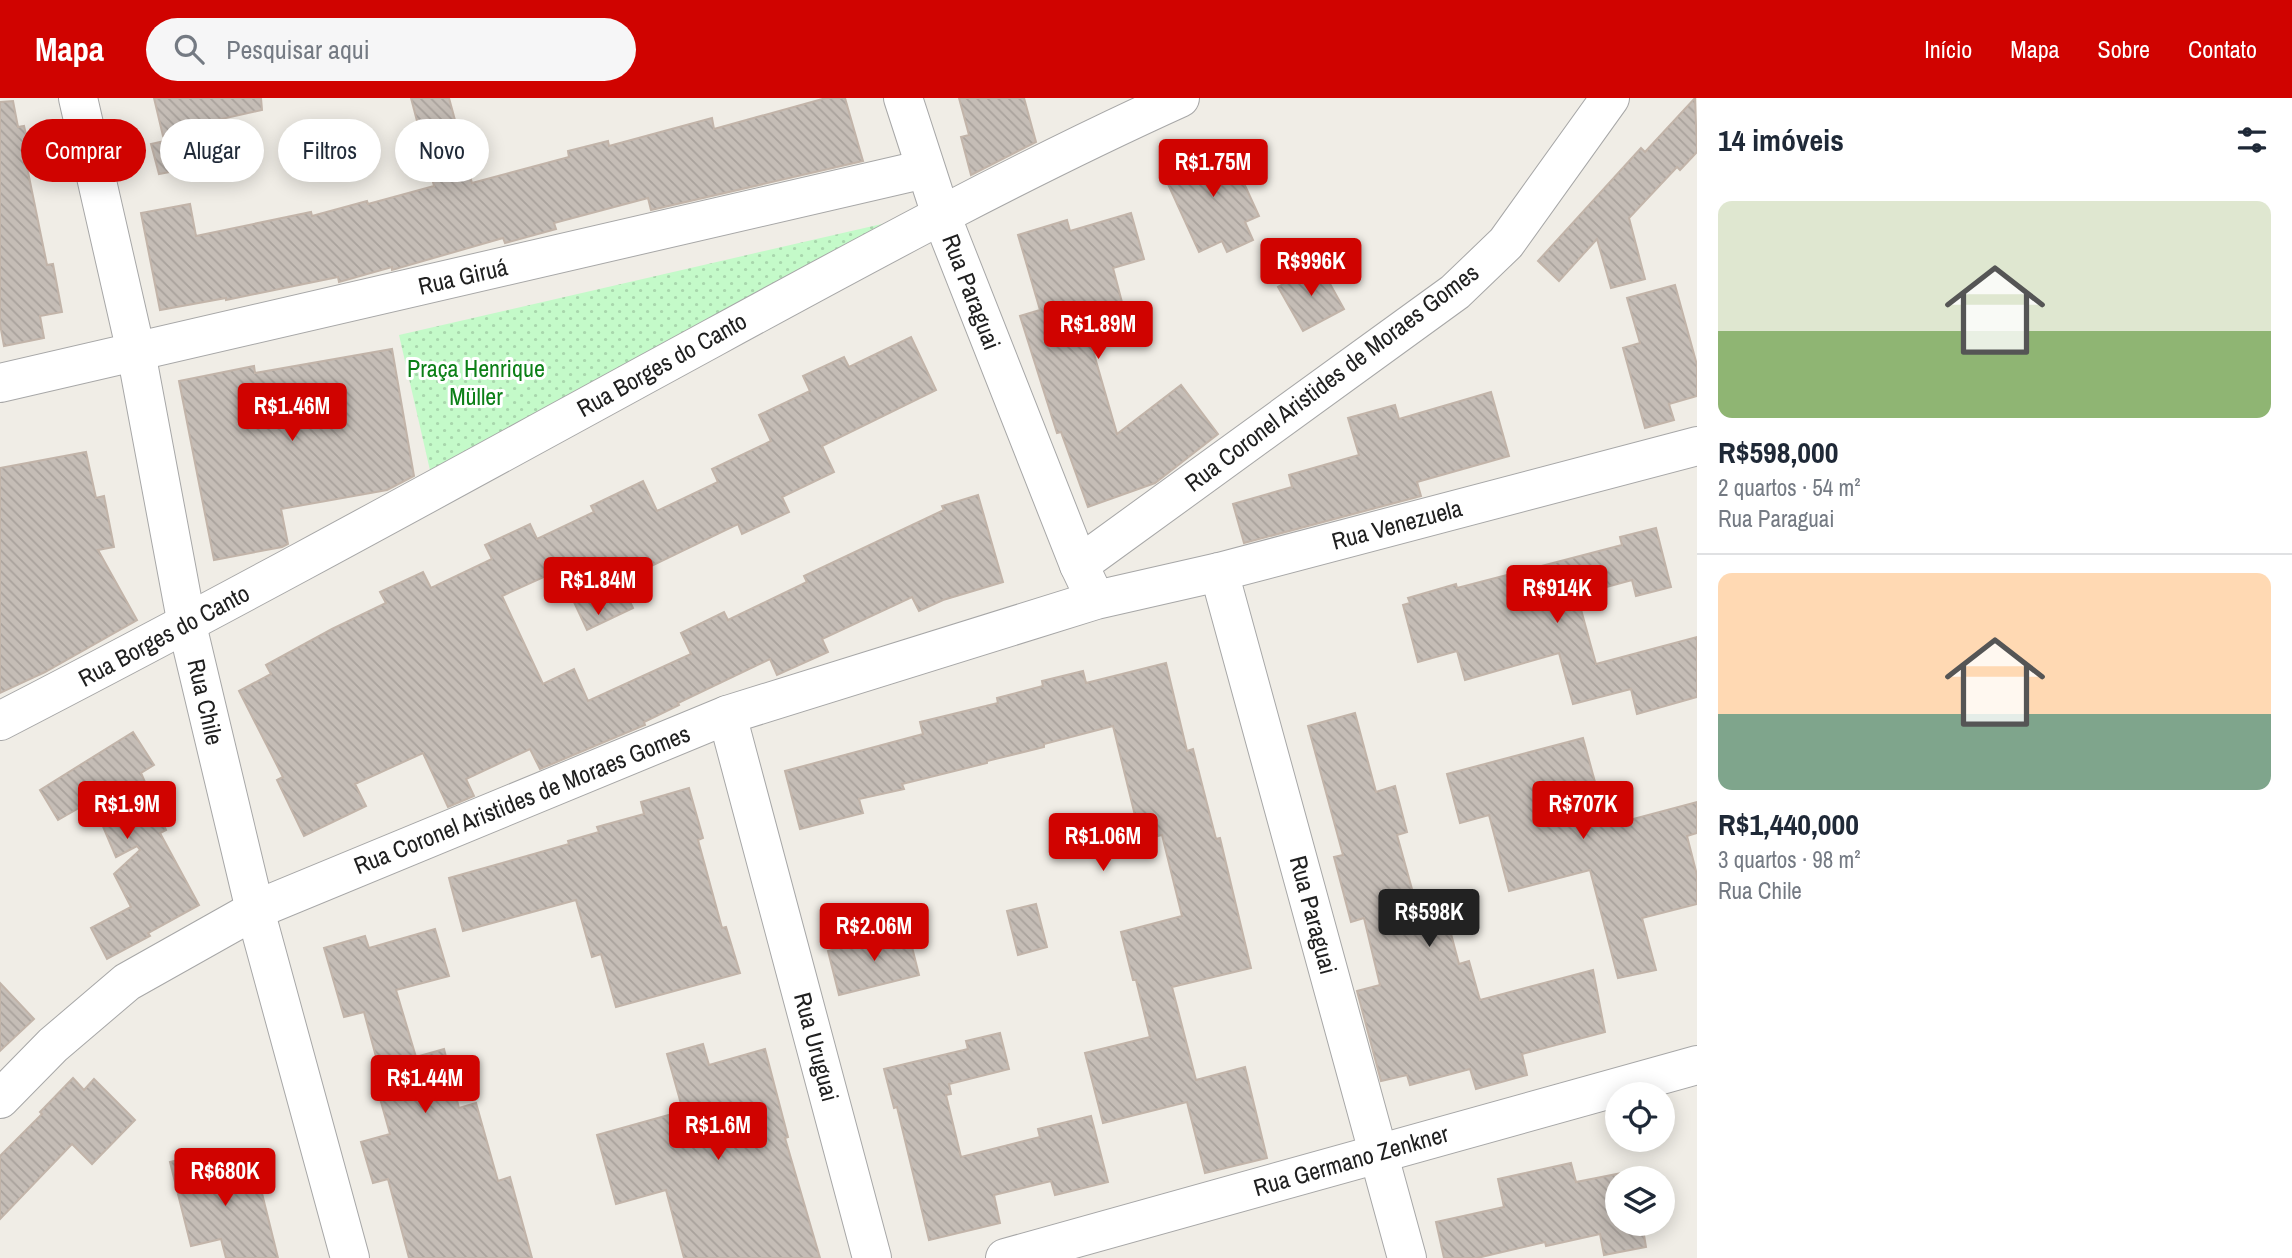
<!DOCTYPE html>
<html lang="pt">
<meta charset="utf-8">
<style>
body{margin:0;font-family:"Archivo Narrow",sans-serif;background:#f6f6f7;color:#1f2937;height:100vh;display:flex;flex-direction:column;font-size:26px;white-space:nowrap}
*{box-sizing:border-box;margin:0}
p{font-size:23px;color:#747a83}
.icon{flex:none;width:38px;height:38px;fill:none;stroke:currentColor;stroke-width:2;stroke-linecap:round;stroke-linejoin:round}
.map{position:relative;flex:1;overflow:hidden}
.sheet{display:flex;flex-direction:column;background:#fff;width:595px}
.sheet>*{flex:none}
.banner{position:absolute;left:21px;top:21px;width:665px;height:63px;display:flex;gap:14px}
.tools{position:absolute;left:1605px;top:984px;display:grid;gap:14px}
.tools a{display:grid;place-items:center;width:70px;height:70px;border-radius:50%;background:#fff;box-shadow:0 4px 18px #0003;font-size:35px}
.price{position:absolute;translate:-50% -60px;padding:0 16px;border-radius:7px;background:#d00300;color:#fff;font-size:23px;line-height:46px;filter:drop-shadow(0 2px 4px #0008)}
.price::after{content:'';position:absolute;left:50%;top:42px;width:21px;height:16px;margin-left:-10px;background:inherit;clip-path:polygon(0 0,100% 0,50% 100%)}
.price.on{background:#222;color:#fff}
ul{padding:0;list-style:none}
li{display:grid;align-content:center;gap:14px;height:371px;padding:0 21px}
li+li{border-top:2px solid #e0e1e3}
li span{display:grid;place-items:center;height:217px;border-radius:14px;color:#555}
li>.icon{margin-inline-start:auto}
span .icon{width:126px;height:126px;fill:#fffc;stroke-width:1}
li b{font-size:30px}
h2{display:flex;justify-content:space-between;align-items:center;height:84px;padding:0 21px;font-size:30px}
.chip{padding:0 24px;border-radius:32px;background:#fff;box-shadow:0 4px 18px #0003;font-size:24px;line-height:63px}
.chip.on{background:#d00300;color:#fff}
header{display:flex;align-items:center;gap:42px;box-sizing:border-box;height:98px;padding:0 35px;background:#d00300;color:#fff}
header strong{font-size:33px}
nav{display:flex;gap:38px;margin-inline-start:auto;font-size:24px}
.search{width:490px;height:63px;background:#f6f6f7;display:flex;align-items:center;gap:18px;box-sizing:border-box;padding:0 24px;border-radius:38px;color:#747a83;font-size:26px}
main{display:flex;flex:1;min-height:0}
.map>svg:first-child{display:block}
</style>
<header>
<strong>Mapa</strong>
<div class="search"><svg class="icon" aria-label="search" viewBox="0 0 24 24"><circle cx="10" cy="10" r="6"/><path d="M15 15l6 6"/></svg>Pesquisar aqui</div>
<nav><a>Início</a><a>Mapa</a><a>Sobre</a><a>Contato</a></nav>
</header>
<main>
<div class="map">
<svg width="1697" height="1160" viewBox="0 0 1697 1160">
<defs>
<pattern id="park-dots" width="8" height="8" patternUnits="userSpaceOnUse" patternTransform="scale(1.75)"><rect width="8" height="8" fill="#c4fac9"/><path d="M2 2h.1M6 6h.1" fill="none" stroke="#a8d6ac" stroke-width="1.8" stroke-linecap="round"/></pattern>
<pattern id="building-back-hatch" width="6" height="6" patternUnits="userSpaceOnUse" patternTransform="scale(1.75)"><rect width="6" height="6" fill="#c5bdb6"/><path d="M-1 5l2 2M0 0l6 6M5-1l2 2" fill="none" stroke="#a9a29c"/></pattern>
</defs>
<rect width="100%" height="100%" fill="#f0ede6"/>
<!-- park -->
<polygon fill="url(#park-dots)" points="908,120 432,381 399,237"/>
<!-- building -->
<g fill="url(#building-back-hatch)" stroke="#c2b4a9" stroke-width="2">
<polygon points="154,0 261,0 262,12 199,26 200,30 163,38"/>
<polygon points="411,0 449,0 472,85 569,59 568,53 608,43 609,48 712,20 714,31 826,0 845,0 863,63 651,112 648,100 554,125 556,131 505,145 503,140 392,172 392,169 339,184 338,179 226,202 226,200 160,212 141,115 190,106 196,138 311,114 312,118 367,103 368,106 434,88"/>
<polygon points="959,0 1024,0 1036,44 971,77 961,39 969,37"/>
<polygon points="1695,0 1697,54 1680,72 1677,69 1629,120 1645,181 1611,190 1597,141 1559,183 1538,163 1641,50 1645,54"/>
<polygon points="13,3 18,29 24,28 32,62 26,64 47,167 53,166 62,214 40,218 44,240 4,248 0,226 0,4"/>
<polygon points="178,40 185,71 159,76 151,46"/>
<polygon points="1225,44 1259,118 1245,124 1253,142 1227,154 1222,143 1199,154 1162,73"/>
<polygon points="1131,115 1144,161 1113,170 1129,231 1090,242 1117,336 1181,287 1218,336 1155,385 1088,409 1061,334 1057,335 1020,218 1040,212 1018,137 1067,122 1070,133"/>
<polygon points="1319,166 1344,211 1303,233 1278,189"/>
<polygon points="1675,187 1697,267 1697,298 1669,306 1674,322 1645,330 1623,250 1640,245 1627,200"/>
<polygon points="911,239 936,292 822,348 834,374 782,399 789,414 742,436 738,426 620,483 633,510 587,532 559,472 502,498 543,586 574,571 588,603 691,556 681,535 724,514 728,522 807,484 804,478 944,412 942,408 978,397 1003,484 943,502 919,513 912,499 822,541 828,554 777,577 770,561 678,605 679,607 644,624 645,627 540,671 530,651 466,681 474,698 448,709 423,655 355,686 366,708 304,738 277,682 283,679 239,593 271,576 266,567 332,531 386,505 380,494 423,474 431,490 492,461 485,447 530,426 537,441 594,414 591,408 643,383 657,413 718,384 712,371 771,343 759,317 810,293 803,278 844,259 849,269"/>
<polygon points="392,251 414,378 387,392 281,411 288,446 282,449 214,462 179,283 254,268 255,275"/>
<polygon points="1491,294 1509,358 1417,384 1421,398 1244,445 1233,406 1292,389 1289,377 1359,357 1348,320 1395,307 1399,321"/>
<polygon points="86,354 96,400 104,398 114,449 98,452 137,522 45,574 0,595 0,370"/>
<polygon points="1656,430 1671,489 1636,498 1632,482 1577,497 1596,566 1697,539 1697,599 1637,616 1631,591 1573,606 1559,555 1465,582 1457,553 1418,564 1403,507 1410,505 1408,500 1456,486 1457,490 1622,447 1620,439"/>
<polygon points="1166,565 1187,653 1193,651 1216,741 1220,740 1251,870 1172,889 1196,982 1245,969 1267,1060 1205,1075 1187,1004 1103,1025 1085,955 1150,939 1136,882 1133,882 1121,834 1182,818 1162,737 1141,742 1113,628 1044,646 1044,649 987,663 987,665 902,686 904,691 859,701 863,715 800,731 785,673 923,636 920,624 998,605 997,600 1043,588 1042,583 1083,573 1086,585"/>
<polygon points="1355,615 1376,694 1395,688 1407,734 1397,737 1420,820 1445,813 1459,866 1469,863 1480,902 1593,872 1605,934 1522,956 1527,977 1476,991 1470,971 1410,987 1407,977 1381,983 1357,893 1380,887 1364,820 1351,824 1334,759 1343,757 1308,628"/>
<polygon points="133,634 154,667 141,675 166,732 160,735 199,807 148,835 150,838 107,861 91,830 131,809 114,776 140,752 137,748 116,759 93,705 87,709 86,706 58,722 40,692"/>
<polygon points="1583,640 1607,728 1697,704 1697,735 1687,738 1697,777 1697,806 1642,820 1656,872 1618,880 1590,772 1509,793 1489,717 1460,725 1447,676"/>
<polygon points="689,690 703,740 698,742 722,830 726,829 740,875 616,909 601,856 592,859 576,802 463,833 449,780 569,746 568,743 599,734 597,729 644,716 641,704"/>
<polygon points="1036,806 1047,849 1018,857 1007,813"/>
<polygon points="435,831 449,878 396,892 416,959 444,951 459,1010 476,1005 498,1083 510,1079 532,1160 409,1160 388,1081 373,1085 361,1044 390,1036 372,972 379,970 364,914 344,919 324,850 365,838 369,850"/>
<polygon points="908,833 919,877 839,897 828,853"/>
<polygon points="0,885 34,921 0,953"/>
<polygon points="1000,935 1009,971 949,986 951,996 946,997 961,1059 1040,1039 1038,1031 1091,1018 1108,1084 1055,1097 1051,1083 994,1097 1000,1125 929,1142 897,1009 894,1010 884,971 968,951 966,943"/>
<polygon points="703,946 709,967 765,951 788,1039 785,1040 820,1160 684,1160 666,1092 616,1106 597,1037 683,1013 667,956"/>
<polygon points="73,980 84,992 94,981 135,1022 92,1066 72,1046 0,1121 0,1058 42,1016 40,1014"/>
<polygon points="204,1056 209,1074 254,1063 278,1160 226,1160 221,1141 191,1148 170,1064"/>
<polygon points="1571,1065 1576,1084 1632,1073 1633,1080 1617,1080 1617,1125 1642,1125 1646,1149 1604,1157 1600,1136 1546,1148 1545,1144 1477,1160 1444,1160 1436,1124 1504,1109 1498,1081"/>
</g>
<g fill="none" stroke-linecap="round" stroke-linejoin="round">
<defs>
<g id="minor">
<polyline points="78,0 136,254 187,527 255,812 350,1160"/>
<polyline points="903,0 941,117 1079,467 1089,488"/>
<polyline points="0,285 925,71"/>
<polyline points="1079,467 1455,194 1506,145 1610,0"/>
<polyline points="1219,474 1407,1160"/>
<polyline points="727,617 872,1160"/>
<path d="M0 623C219 510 434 392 650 274 825 179 999 82 1180 0"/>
<polyline points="0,1001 53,947 127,884 255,812 727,617 1096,502 1219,474 1697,348"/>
<polyline points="1005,1160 1697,967"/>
</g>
</defs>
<!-- minor casing -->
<use href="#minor" stroke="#a7a7a7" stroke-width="40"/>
<!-- minor -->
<use href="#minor" stroke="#fff" stroke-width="38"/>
</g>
<g text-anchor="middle" stroke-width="6" stroke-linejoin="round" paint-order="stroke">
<!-- street labels -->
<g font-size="24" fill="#202020" stroke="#fff">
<text transform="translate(463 179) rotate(-13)" y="8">Rua Giruá</text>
<text transform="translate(971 194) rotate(69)" y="8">Rua Paraguai</text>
<text transform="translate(662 267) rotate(-29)" y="8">Rua Borges do Canto</text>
<text transform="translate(1332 280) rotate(-37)" y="8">Rua Coronel Aristides de Moraes Gomes</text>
<text transform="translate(1397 427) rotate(-15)" y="8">Rua Venezuela</text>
<text transform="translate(164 538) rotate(-28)" y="8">Rua Borges do Canto</text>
<text transform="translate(205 604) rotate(77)" y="8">Rua Chile</text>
<text transform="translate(522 702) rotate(-22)" y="8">Rua Coronel Aristides de Moraes Gomes</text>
<text transform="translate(1313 817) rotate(75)" y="8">Rua Paraguai</text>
<text transform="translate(816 949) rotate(75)" y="8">Rua Uruguai</text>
<text transform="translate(1351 1063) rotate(-16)" y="8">Rua Germano Zenkner</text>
</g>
<!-- park labels -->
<g font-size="24" fill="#0c8017" stroke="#fff">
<text x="476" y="279">Praça Henrique<tspan x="476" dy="28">Müller</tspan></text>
</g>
</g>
</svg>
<div class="tools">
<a><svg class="icon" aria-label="locate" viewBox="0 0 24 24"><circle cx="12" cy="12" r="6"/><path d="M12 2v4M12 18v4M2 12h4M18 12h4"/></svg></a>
<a><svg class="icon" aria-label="layers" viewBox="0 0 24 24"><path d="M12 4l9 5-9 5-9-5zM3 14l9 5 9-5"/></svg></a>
</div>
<b class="price" style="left:1213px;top:101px">R$1.75M</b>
<b class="price" style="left:1311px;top:200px">R$996K</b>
<b class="price" style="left:1098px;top:263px">R$1.89M</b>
<b class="price" style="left:292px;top:345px">R$1.46M</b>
<b class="price" style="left:598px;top:519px">R$1.84M</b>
<b class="price" style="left:1557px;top:527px">R$914K</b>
<b class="price" style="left:127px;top:743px">R$1.9M</b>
<b class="price" style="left:1583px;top:743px">R$707K</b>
<b class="price" style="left:1103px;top:775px">R$1.06M</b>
<b class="price on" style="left:1429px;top:851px">R$598K</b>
<b class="price" style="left:874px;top:865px">R$2.06M</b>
<b class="price" style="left:425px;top:1017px">R$1.44M</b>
<b class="price" style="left:718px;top:1064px">R$1.6M</b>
<b class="price" style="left:225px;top:1110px">R$680K</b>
<div class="banner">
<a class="chip on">Comprar</a>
<a class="chip">Alugar</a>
<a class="chip">Filtros</a>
<a class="chip">Novo</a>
</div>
</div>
<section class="sheet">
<h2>14 imóveis<svg class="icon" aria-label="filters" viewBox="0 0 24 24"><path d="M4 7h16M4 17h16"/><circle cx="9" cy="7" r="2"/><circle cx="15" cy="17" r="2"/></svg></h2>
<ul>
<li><span style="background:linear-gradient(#dfe7d0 60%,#8fb573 0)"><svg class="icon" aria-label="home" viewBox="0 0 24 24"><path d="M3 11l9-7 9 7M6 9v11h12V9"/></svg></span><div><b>R$598,000</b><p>2 quartos · 54 m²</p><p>Rua Paraguai</p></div></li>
<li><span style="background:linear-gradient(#ffd9b3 65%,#7fa58c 0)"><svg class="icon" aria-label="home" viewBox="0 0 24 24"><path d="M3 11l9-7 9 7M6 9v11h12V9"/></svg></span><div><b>R$1,440,000</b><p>3 quartos · 98 m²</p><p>Rua Chile</p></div></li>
</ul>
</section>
</main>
